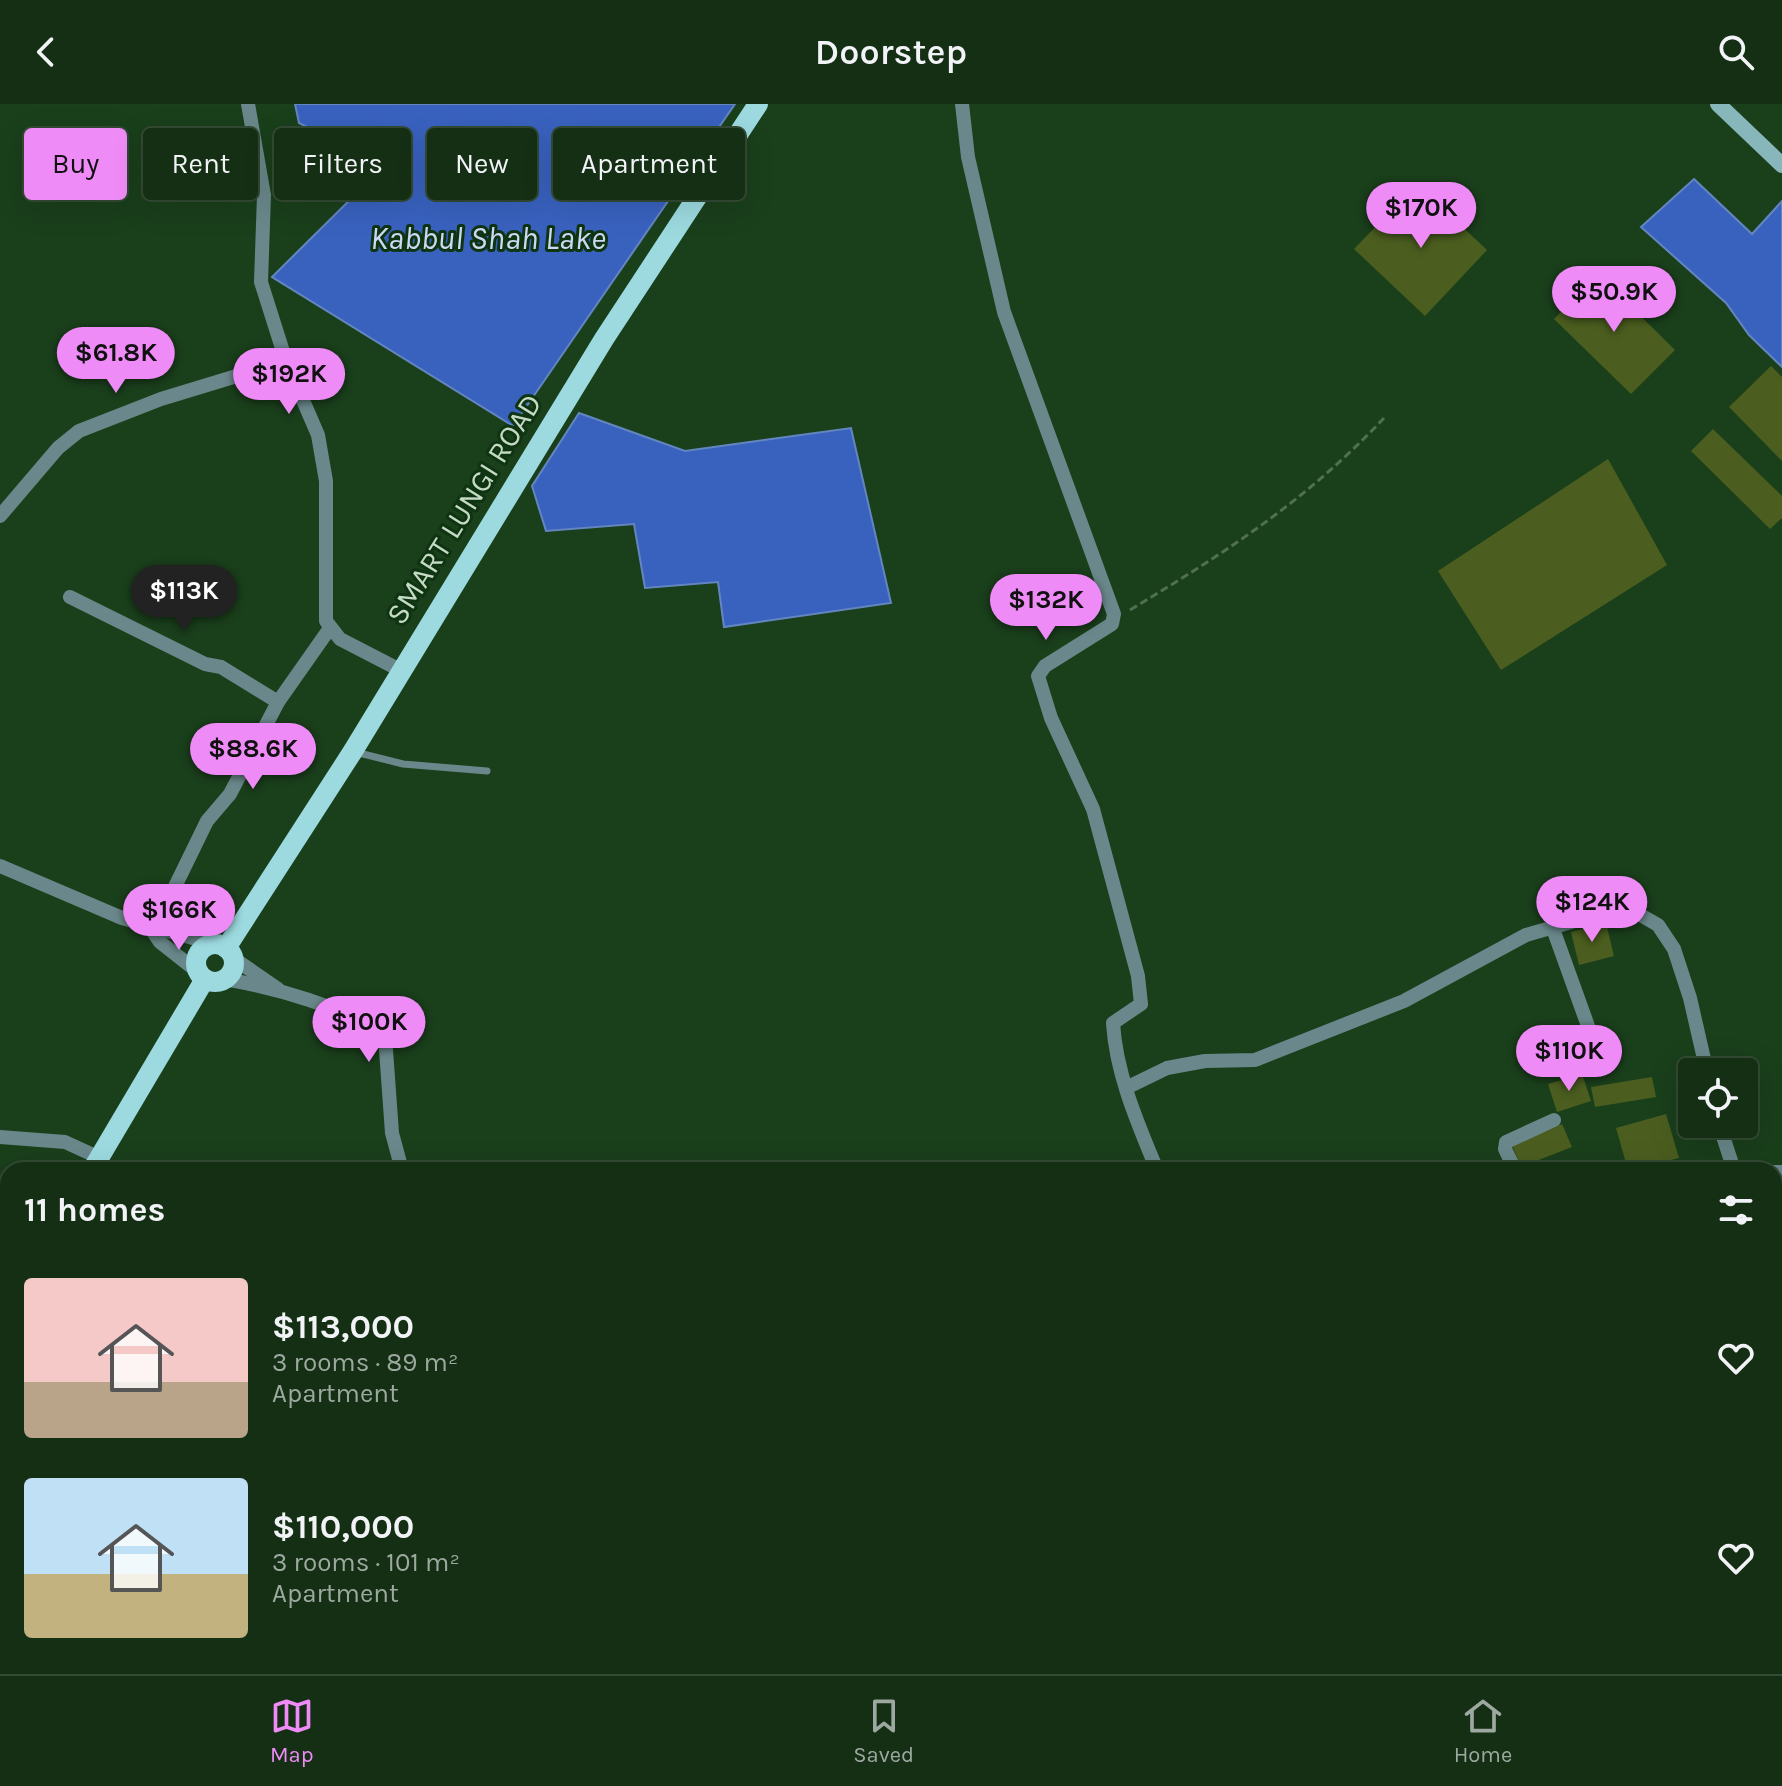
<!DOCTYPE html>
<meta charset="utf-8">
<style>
body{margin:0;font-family:Karla,sans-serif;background:#213b22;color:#f1f3f6;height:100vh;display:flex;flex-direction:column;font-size:30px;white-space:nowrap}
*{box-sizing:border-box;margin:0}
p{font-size:26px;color:#9da9a0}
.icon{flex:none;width:44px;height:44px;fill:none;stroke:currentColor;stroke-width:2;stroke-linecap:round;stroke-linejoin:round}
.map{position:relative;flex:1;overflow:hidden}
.drawer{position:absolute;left:0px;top:1058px;width:1782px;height:512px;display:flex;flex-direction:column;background:#142f14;border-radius:24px 24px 0 0;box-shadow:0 8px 32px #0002,0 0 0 2px #334a34}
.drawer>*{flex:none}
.hud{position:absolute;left:24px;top:24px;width:800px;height:72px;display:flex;gap:16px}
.controls{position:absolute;left:1678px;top:954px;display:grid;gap:16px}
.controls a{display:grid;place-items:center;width:80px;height:80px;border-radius:8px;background:#142f14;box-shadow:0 8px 32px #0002,0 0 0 2px #334a34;font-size:40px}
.price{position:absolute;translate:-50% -68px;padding:0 18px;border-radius:28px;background:#ee8bf7;color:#111;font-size:26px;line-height:52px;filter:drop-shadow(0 2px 4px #0008)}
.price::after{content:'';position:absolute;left:50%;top:48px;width:24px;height:18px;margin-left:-12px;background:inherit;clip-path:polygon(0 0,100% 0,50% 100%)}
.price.current{background:#222;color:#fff}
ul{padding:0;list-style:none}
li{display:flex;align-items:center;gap:24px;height:200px;padding:0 24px}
li span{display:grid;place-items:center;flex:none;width:224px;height:160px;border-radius:8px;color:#555}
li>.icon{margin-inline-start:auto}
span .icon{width:96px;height:96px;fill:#fffc;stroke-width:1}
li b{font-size:34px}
h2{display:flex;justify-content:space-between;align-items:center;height:96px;padding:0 24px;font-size:34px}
.chip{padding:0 28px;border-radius:8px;background:#142f14;box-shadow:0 8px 32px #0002,0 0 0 2px #334a34;font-size:28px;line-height:72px}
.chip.current{background:#ee8bf7;color:#111}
header{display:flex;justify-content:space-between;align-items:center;height:104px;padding:0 24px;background:#142f14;font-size:36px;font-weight:600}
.menu{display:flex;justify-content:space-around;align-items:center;height:112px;border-top:2px solid #334a34;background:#142f14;font-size:22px;color:#9da9a0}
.menu a{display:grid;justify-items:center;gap:4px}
.menu .current{color:#ee8bf7}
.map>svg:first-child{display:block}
</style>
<header><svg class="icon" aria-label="back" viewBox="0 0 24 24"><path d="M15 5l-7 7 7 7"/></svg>Doorstep<svg class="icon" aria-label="search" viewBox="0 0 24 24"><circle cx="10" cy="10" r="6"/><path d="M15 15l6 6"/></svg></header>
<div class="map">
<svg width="1782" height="1570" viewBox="0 0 1782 1570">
<rect width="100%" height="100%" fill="#1a3f1b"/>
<!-- green -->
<polygon fill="#52411b" points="655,1562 777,1562 778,1570 656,1570"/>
<!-- water -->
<g fill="#3962bf" stroke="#6386c0" stroke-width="2">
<polygon points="295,0 735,0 513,322 272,173 376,70 345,79 339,39 299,19"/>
<polygon points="1694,75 1752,130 1782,97 1782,263 1749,231 1726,199 1641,123"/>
<polygon points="579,309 685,347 851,324 891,499 724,523 718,478 645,484 634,420 546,427 532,382"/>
</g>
<!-- building -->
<g fill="#4b5e1f">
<polygon points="1417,80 1487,146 1425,212 1354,145"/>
<polygon points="1598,170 1675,246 1631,290 1554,215"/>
<polygon points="1771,262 1782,273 1782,357 1729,303"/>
<polygon points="1713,325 1782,392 1782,414 1770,425 1691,347"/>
<polygon points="1608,355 1667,461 1501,566 1438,467"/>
<polygon points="1606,819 1614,852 1579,861 1571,828"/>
<polygon points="1582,970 1591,997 1557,1008 1548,980"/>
<polygon points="1652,973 1656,993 1595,1003 1591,983"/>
<polygon points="1666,1010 1679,1054 1628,1066 1616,1024"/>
<polygon points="1562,1020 1572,1043 1521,1063 1512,1041"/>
<polygon points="1781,1239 1782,1279 1774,1280 1774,1240"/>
<polygon points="1781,1312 1782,1350 1774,1352 1774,1314"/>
</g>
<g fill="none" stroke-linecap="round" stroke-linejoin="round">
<!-- path -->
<path stroke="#507050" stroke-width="3" stroke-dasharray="8 4" stroke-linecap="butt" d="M1130 506C1226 448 1306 397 1384 314"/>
<!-- lane -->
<polyline stroke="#6a888b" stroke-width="7" points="355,648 403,660 487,667"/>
<!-- street -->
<g stroke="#6a888b" stroke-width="14">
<polyline points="248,0 264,91 261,178 286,257 318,331 326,377 326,517 340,535 400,566"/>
<path d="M962 0 968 53 1004 208 1114 510 1112 520 1045 562 1038 572 1051 614 1093 705 1138 872 1141 900 1113 919C1116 970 1138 1020 1157 1066"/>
<polyline points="0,412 58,344 79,327 161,295 286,257"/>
<polyline points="70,493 205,560 221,563 278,598"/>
<polyline points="0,762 122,814 214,840"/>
<polyline points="145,822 167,799 207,717 230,690 278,598 330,524"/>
<polyline points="1552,822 1588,922 1593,961"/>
<polyline points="150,823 160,838 198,868"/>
<polyline points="233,854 278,885"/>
<path d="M224 875C273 883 345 903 385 932L392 1029 402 1066"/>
<polyline points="1126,984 1167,964 1205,957 1255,956 1404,897 1526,831 1613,806 1637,809 1658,821 1674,845 1690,894 1707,968"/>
<polyline points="1719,1020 1734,1066"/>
<polyline points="0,1033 65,1038 100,1054"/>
<polyline points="1515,1066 1505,1045 1506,1038 1554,1016"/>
<polyline points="1774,1068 1782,1068"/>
<polyline points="1774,1156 1782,1154"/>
<polyline points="1774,1443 1782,1442"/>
<polyline points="625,1562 626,1570"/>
<polyline points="1645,1562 1646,1570"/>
<polyline points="926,1564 927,1570"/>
</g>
<!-- secondary -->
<polyline stroke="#87b6bb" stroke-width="16" points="1718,0 1782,61"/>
<!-- primary -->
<g stroke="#9cdae0" stroke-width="20">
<circle cx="215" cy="859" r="19"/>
<polyline points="226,844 353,647 604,235 758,0"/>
<polyline points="92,1066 205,875"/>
<polyline points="0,1213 8,1200"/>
</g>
</g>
<g text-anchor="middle" stroke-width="6" stroke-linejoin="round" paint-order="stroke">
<!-- street labels -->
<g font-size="30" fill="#c5dac4" stroke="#0f3411">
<text transform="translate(464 405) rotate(-58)" y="10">SMART LUNGI ROAD</text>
</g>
<!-- water labels -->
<g font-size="32" font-style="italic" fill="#ccd9f2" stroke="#0f3411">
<text x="488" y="145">Kabbul Shah Lake</text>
</g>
</g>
</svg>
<div class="controls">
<a><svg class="icon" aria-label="locate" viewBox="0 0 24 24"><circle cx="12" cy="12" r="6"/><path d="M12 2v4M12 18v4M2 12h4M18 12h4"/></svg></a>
</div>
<b class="price" style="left:1421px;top:146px">$170K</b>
<b class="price" style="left:1614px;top:230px">$50.9K</b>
<b class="price" style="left:116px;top:291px">$61.8K</b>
<b class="price" style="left:289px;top:312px">$192K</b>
<b class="price current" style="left:184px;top:529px">$113K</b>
<b class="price" style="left:1046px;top:538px">$132K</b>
<b class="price" style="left:253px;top:687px">$88.6K</b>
<b class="price" style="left:1592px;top:840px">$124K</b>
<b class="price" style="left:179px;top:848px">$166K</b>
<b class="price" style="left:369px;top:960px">$100K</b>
<b class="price" style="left:1569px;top:989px">$110K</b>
<div class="hud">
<a class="chip current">Buy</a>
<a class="chip">Rent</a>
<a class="chip">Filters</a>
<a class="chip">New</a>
<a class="chip">Apartment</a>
</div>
<section class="drawer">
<h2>11 homes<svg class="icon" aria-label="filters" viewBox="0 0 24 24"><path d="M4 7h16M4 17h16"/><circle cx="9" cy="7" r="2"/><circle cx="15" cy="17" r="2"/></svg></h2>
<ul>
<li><span style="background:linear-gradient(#f6c9c9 65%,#b9a48a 0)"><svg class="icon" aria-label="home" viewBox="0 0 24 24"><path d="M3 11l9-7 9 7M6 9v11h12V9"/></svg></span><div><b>$113,000</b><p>3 rooms · 89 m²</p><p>Apartment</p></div><svg class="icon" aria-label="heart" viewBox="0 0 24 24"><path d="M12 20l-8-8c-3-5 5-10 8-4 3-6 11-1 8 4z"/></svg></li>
<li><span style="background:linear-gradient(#bfe0f5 60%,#c2b280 0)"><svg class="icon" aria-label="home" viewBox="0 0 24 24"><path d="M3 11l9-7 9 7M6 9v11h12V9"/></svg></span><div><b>$110,000</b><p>3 rooms · 101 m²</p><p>Apartment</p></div><svg class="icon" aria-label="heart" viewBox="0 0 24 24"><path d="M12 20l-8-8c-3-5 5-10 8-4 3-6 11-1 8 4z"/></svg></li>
</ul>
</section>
</div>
<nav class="menu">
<a class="current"><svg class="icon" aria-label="map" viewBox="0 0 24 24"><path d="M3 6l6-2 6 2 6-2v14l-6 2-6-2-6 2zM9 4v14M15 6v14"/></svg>Map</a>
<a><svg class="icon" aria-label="saved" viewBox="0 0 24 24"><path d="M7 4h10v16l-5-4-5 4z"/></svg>Saved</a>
<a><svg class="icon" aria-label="home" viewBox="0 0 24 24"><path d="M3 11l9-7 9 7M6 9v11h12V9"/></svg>Home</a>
</nav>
